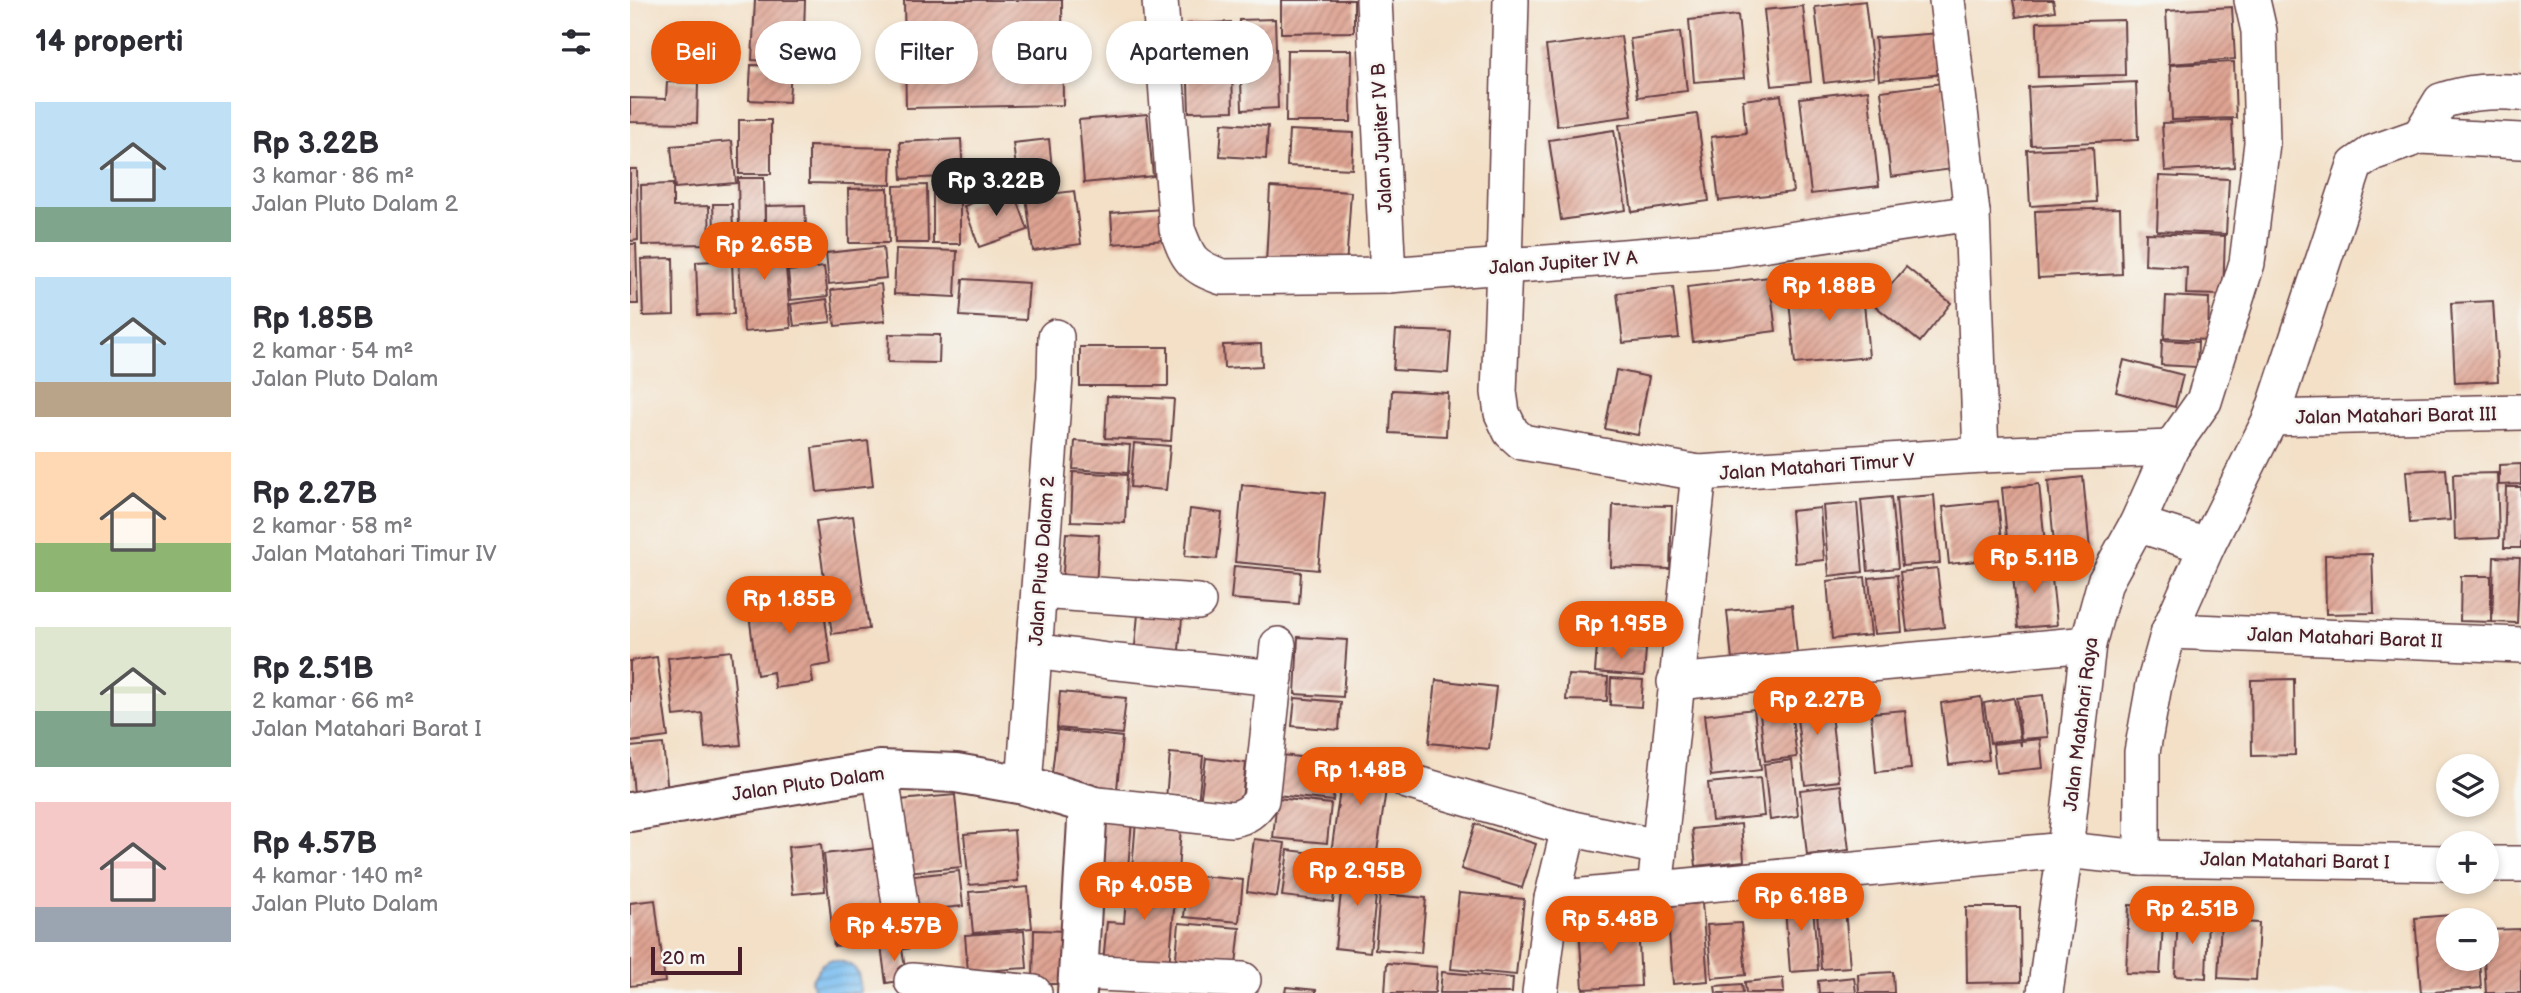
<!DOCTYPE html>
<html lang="id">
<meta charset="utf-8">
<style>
body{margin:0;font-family:"Balsamiq Sans",sans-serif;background:#f7f7f7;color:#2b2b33;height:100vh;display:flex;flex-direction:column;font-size:26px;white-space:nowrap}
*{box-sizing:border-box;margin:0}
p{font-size:23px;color:#7c7c81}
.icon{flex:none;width:38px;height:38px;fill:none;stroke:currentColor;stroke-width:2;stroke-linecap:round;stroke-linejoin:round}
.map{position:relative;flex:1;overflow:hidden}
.details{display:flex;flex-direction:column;background:#fff;width:630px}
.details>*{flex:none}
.hud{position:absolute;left:21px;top:21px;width:665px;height:63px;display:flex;gap:14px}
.controls{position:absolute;left:1806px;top:754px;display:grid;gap:14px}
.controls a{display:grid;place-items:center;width:63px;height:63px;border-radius:50%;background:#fff;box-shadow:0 4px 10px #0003;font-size:35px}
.scale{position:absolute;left:21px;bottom:18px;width:91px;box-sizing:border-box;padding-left:7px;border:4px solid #4a1f2b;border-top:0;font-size:19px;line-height:24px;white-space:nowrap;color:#4a1f2b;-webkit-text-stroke:5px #f6f6f2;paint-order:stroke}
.price{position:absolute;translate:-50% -60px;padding:0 16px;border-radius:24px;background:#ea580c;color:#fff;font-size:23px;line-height:46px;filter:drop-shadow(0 2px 4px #0008)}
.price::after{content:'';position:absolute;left:50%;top:42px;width:21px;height:16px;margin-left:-10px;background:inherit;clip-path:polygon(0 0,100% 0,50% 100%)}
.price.current{background:#222;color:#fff}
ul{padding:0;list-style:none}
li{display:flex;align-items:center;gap:21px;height:175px;padding:0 35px}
li span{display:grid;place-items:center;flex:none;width:196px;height:140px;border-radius:0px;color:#555}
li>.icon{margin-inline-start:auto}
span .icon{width:84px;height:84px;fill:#fffc;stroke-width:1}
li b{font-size:30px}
h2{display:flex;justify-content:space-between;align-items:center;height:84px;padding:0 35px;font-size:30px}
.tag{padding:0 24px;border-radius:32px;background:#fff;box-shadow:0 4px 10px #0003;font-size:24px;line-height:63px}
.tag.current{background:#ea580c;color:#fff}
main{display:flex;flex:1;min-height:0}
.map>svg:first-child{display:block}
</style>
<main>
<section class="details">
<h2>14 properti<svg class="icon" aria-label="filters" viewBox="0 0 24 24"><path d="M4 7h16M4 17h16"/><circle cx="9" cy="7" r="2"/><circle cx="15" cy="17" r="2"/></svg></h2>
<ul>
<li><span style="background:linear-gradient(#bfe0f5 75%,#7fa58c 0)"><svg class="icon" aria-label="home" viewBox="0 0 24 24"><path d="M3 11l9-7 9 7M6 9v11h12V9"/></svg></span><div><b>Rp 3.22B</b><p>3 kamar · 86 m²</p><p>Jalan Pluto Dalam 2</p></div></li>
<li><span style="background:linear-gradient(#bfe0f5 75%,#b9a48a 0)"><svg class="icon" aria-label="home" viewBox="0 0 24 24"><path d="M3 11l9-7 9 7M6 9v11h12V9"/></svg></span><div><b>Rp 1.85B</b><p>2 kamar · 54 m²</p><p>Jalan Pluto Dalam</p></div></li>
<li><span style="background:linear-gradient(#ffd9b3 65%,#8fb573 0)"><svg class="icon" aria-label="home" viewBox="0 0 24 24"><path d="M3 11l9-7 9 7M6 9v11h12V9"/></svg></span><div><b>Rp 2.27B</b><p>2 kamar · 58 m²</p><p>Jalan Matahari Timur IV</p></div></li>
<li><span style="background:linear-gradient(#dfe7d0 60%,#7fa58c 0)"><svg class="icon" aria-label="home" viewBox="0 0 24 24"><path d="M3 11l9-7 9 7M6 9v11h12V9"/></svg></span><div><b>Rp 2.51B</b><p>2 kamar · 66 m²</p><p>Jalan Matahari Barat I</p></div></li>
<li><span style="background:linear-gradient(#f6c9c9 75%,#9aa5b1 0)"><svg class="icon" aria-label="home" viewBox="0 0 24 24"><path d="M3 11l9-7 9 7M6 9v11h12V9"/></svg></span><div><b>Rp 4.57B</b><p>4 kamar · 140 m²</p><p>Jalan Pluto Dalam</p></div></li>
</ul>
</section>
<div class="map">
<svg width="1891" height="993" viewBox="0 0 1891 993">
<defs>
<pattern id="water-rules" width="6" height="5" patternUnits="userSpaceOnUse" patternTransform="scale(1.75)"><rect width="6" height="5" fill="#7abef0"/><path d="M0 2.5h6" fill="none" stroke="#669ac3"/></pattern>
<pattern id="building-hatch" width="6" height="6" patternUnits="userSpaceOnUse" patternTransform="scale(1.75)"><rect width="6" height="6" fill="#dea392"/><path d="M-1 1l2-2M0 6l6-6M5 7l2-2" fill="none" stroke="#b68477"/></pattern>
</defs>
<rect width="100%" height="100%" fill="#f6f6f2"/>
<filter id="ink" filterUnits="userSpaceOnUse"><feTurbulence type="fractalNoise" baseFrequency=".0143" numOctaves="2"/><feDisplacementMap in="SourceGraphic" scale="14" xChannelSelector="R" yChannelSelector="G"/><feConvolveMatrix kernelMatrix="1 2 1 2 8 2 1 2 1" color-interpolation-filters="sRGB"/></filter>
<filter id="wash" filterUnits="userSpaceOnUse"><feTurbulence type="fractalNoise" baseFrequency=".00686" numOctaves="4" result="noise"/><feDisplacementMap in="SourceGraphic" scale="28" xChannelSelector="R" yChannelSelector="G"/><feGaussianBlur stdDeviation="1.57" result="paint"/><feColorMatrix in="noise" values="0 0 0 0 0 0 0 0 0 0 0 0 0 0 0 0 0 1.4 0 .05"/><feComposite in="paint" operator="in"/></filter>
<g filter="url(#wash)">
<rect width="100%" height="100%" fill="#f3e0c7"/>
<!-- water -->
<path fill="url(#water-rules)" stroke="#626e8e" stroke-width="2" d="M200 960C224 962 231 968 230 993H185L181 981 192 964Z"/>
<g id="blocks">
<!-- building -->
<g fill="url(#building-hatch)">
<polygon points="125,0 175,0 173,62 122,60"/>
<polygon points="274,0 432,0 433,105 276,108"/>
<polygon points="651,0 724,0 724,32 651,33"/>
<polygon points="1383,0 1423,0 1425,11 1386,17"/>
<polygon points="1235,1 1244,77 1194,83 1185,7"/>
<polygon points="1173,6 1181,82 1142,86 1134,10"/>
<polygon points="1602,7 1605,59 1539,64 1536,11"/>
<polygon points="1108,15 1114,78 1064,82 1059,20"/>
<polygon points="645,19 648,108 612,110 609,20"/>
<polygon points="1494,20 1495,75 1408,77 1407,22"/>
<polygon points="601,22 603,111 559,112 556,24"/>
<polygon points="1050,32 1057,91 1008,97 1000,39"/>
<polygon points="1310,33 1314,74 1249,80 1245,38"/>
<polygon points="991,36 1002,116 927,126 916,46"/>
<polygon points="657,50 722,50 721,122 656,122"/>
<polygon points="1604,62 1606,118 1542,120 1540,65"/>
<polygon points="121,65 161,66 159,102 119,100"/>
<polygon points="37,82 68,83 67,123 0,122 0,98 36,99"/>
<polygon points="1506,82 1508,140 1401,145 1398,87"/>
<polygon points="1312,83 1323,169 1261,177 1251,91"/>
<polygon points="1238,90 1249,186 1181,194 1170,98"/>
<polygon points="1151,95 1163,192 1089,201 1081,137 1116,133 1113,100"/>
<polygon points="517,114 523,176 454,183 449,120"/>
<polygon points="1067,114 1079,201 1002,212 989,125"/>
<rect x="109" y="120" width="32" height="54"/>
<polygon points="1602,120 1604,167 1535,171 1532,123"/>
<polygon points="592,123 638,126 636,159 590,156"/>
<polygon points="659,130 724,133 722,169 657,166"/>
<polygon points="984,130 996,210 931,220 919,140"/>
<polygon points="331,139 333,176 272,179 270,142"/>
<polygon points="419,139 424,188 389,192 383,143"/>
<polygon points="102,141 106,183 45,188 41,146"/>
<polygon points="179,146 262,148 261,185 179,183"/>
<polygon points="1463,147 1466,202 1400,206 1397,150"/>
<polygon points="0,169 7,169 8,240 0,241"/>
<polygon points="1529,176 1599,179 1596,234 1527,231"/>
<polygon points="108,178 134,178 135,229 109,229"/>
<polygon points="43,184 43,207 79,206 80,244 12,245 11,185"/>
<rect x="303" y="184" width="27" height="60"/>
<polygon points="297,185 298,243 265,243 264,186"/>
<polygon points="640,187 721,192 716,267 636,263"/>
<polygon points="258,188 259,243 219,243 218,189"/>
<polygon points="383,188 398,230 349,247 334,206"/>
<polygon points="444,191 451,244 403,251 396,197"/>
<polygon points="83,204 102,204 104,254 85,254"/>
<polygon points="175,205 176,227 136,228 136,206"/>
<polygon points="1490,208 1492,274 1408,278 1405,211"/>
<polygon points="532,209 534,240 483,244 481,213"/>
<polygon points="153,231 161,328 114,332 107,235"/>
<polygon points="1516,233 1595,236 1593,295 1556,294 1557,267 1515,265"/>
<polygon points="0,244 6,244 8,304 0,304"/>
<polygon points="253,247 256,278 199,284 196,253"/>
<polygon points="266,249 327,251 325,297 264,294"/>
<polygon points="43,258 44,315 13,316 11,259"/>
<polygon points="102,260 104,314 68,315 66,262"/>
<polygon points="194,267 198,296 161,300 158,271"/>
<polygon points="1276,267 1321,303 1290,342 1244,305"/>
<polygon points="1139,277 1146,331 1063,342 1057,287"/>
<polygon points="333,279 399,283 396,320 330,316"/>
<polygon points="1232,282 1239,357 1165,364 1158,289"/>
<polygon points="251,284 255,321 205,326 201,290"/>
<polygon points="1043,287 1049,338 993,343 987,293"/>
<polygon points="1536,296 1579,298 1578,340 1534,338"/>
<polygon points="197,299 201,322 164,326 161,304"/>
<polygon points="1863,301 1868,381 1825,383 1821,303"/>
<polygon points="766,330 821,332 818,373 763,370"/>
<polygon points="259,334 310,335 309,363 258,362"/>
<polygon points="1532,340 1568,342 1567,367 1531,365"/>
<polygon points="631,344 632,366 594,368 593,345"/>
<rect x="450" y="347" width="88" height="39"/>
<polygon points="1494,360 1553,375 1545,407 1486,392"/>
<polygon points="986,370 1019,377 1008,435 975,429"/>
<polygon points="762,390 818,393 816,436 760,433"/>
<polygon points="477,396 544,399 541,441 475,438"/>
<polygon points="238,441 243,486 187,492 182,448"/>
<polygon points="445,441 500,445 498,473 443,469"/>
<polygon points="504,443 540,446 536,490 500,487"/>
<polygon points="1891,464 1891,484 1869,485 1869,465"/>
<polygon points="1816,469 1820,520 1780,523 1776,471"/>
<polygon points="443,472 497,475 495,523 441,521"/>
<polygon points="1867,473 1869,538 1825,540 1823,474"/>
<polygon points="1453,477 1460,550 1425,553 1418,481"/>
<polygon points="1409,484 1416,554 1379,558 1372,488"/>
<polygon points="612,485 695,493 688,570 605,562"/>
<polygon points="1876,487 1891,487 1891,548 1874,548"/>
<polygon points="1304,495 1310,563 1272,566 1266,498"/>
<polygon points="1261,497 1268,568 1238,571 1231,500"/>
<polygon points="1368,501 1374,558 1319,564 1313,507"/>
<polygon points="1227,503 1233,572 1199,576 1193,506"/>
<polygon points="983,505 1042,506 1040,569 981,567"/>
<polygon points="1190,508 1194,560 1165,563 1161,511"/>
<polygon points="560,509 592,513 587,559 555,556"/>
<polygon points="223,516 239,629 202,634 186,521"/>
<polygon points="436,533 469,535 466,588 432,585"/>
<polygon points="1742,554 1744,613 1696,614 1695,555"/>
<polygon points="1864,557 1890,558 1887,623 1862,622"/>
<polygon points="1420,561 1427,625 1388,628 1382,565"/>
<polygon points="604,566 671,572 669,604 601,599"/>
<polygon points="1307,568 1314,627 1277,631 1270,572"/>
<polygon points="1267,575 1272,632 1244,634 1239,578"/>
<polygon points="1831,576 1861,576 1861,622 1830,621"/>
<polygon points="1235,577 1241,635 1202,639 1197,581"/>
<polygon points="191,589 201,664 181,667 183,683 145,688 143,672 127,675 117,599"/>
<polygon points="509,604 553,608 548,660 504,656"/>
<polygon points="1162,605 1167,654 1102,660 1097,611"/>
<polygon points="668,637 717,640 713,697 665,694"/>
<polygon points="967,646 1016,649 1014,676 965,672"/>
<polygon points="101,651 111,745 75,748 72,713 44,716 38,658"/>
<polygon points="27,657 38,737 0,742 0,661"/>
<polygon points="938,675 978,677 977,701 936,700"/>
<polygon points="981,678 1013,680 1011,707 980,705"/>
<polygon points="1664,679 1665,755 1622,756 1621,680"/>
<polygon points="806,680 866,687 859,749 799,743"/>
<polygon points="1198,689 1209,781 1175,785 1164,693"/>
<polygon points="430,692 496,698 492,734 427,728"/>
<polygon points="1413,695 1418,737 1391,739 1387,698"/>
<polygon points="1351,697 1359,760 1319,765 1311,703"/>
<polygon points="665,698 711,702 709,730 662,726"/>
<polygon points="1384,698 1390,739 1360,743 1354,703"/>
<polygon points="1124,709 1131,770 1081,776 1074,715"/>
<polygon points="1161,710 1167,757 1135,761 1130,713"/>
<polygon points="1275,710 1281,769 1246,772 1241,713"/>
<polygon points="427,730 492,737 487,789 421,782"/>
<polygon points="1410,739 1413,768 1366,773 1363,744 1390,741 1391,746 1391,741"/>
<polygon points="33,744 39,802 5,806 0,747"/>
<polygon points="540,753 573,756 568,803 536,799"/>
<polygon points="651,755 707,761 703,801 647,795"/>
<polygon points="715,755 760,762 746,859 701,853"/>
<polygon points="576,758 616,763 611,807 570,803"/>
<polygon points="1162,760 1168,816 1140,820 1134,764"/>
<polygon points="1130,778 1134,816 1082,821 1078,783"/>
<polygon points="1211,785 1219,850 1177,855 1170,790"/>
<polygon points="325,795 332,867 276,872 270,800"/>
<polygon points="647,798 701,804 697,843 643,838"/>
<polygon points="470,818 502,820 498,868 466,866"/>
<polygon points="506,821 551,825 548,873 502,869"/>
<polygon points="845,824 906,844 892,888 831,869"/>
<polygon points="1111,824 1114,861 1066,866 1062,829"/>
<polygon points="384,830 388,881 339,885 334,834"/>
<polygon points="624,839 655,843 647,897 617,892"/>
<polygon points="191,844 195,891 163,894 158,847"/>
<polygon points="256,847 266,940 204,946 194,854"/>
<polygon points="658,850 709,856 703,902 652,896"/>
<polygon points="714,864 749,868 740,952 705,948"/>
<polygon points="329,871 333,906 277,912 274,877"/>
<polygon points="498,872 547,875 539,967 473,962 477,922 494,923"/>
<polygon points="558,875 613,880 609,922 554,917"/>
<polygon points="398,887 402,928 343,933 339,892"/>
<polygon points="829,893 894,899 886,975 821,969"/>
<polygon points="750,894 796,898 791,953 745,949"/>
<polygon points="1182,894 1188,970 1160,972 1154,896"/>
<polygon points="25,900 35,982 0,986 0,903"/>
<polygon points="1072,903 1078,981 1043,984 1037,906"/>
<polygon points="1499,905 1534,907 1530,974 1496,973"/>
<polygon points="1336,907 1390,907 1391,982 1337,983"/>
<polygon points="1215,909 1220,967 1191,969 1187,911"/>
<polygon points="1845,913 1846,920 1818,920 1818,959 1849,959 1851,988 1791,993 1785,918"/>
<polygon points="1548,914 1578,916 1576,978 1545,976"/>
<polygon points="1591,921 1629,923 1626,980 1588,978"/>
<polygon points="1008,922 1011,986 953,989 949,926"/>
<polygon points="549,923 610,928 605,974 545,969"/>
<polygon points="1111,923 1116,975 1082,978 1077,925"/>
<polygon points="1891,929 1891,993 1856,993 1854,959 1857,959 1857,930"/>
<polygon points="404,930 439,931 438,984 403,984"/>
<polygon points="394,931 397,968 338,972 335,935"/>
<polygon points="271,943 277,980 256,983 251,946"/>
<polygon points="757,963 807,967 805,993 755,993"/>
<polygon points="812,972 883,978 882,993 810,993"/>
<polygon points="1263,972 1264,993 1229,993 1228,974"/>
<polygon points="1224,977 1226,993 1189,993 1188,981"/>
<polygon points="1153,978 1154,993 1116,993 1115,982"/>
<polygon points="1112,984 1113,993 1086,993 1085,986"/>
<polygon points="656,987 686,990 686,993 655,993"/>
</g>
</g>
</g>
<g filter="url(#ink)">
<use href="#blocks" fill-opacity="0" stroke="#633c42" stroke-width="2"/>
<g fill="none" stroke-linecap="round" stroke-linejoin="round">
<defs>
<g id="street">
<path d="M530 0 547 229C558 259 561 266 592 277L758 275 1097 249 1342 213"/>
<polyline points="744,0 758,275"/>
<polyline points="881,0 874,267 869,392 872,413 881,432 892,442 1069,473 1351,455 1541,448"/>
<polyline points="1317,0 1342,213 1351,455"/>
<path d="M1790 136 1811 101C1839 92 1862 90 1891 93"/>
<polyline points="1641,418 1891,412"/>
<polyline points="1577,546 1641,418 1725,165 1742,153 1790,136 1891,141"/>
<polyline points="409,591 568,602"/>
<polyline points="1539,631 1891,645"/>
<polyline points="404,651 478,661 645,678"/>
<polyline points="1045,682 1458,644"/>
<polyline points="250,770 274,931"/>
<polyline points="777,781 939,828 1028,847"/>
<polyline points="394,785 425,377 426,337"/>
<path d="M458 804 602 819C616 817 623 811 631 800L648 645"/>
<polyline points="1512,858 1818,863"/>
<polyline points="1857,864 1891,864"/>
<polyline points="1025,890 1069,473"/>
<polyline points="922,899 1435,850 1458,644 1475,582 1507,524 1541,448 1574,401 1617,263 1632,143 1629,31 1622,0"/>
<polyline points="448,972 613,980"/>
<polyline points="282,981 404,993"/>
<polyline points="910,993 922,899 939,828"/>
<polyline points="1415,993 1435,850 1512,858 1512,752 1524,685 1539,631 1577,546 1507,524"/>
</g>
<polyline id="secondary" points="0,812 250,770 326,773 394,785 458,804 447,993"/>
</defs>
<!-- street casing -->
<use href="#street" stroke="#633c42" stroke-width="38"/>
<!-- secondary casing -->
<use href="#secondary" stroke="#633c42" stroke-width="42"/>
<!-- street -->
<use href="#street" stroke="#fff" stroke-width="35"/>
<!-- secondary -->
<use href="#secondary" stroke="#fff" stroke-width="38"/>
</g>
</g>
<g text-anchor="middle" stroke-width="5" stroke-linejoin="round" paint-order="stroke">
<!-- street labels -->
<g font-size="19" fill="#4a1f2b" stroke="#f6f6f2">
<text transform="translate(751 138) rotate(-93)" y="7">Jalan Jupiter IV B</text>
<text transform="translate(933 262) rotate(-4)" y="7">Jalan Jupiter IV A</text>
<text transform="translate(1766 415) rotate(-1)" y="7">Jalan Matahari Barat III</text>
<text transform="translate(1187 466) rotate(-4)" y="7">Jalan Matahari Timur V</text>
<text transform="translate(411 561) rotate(-86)" y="7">Jalan Pluto Dalam 2</text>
<text transform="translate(1715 637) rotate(2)" y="7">Jalan Matahari Barat II</text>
<text transform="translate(1450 724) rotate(-83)" y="7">Jalan Matahari Raya</text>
<text transform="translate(178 783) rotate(-8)" y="7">Jalan Pluto Dalam</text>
<text transform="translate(1665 860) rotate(1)" y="7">Jalan Matahari Barat I</text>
</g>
</g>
</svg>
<div class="controls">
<a><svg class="icon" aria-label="layers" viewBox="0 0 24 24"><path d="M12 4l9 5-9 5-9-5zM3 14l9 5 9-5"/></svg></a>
<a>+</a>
<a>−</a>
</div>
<div class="scale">20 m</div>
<b class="price current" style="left:366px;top:218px">Rp 3.22B</b>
<b class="price" style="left:134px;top:282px">Rp 2.65B</b>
<b class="price" style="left:1199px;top:323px">Rp 1.88B</b>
<b class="price" style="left:1404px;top:595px">Rp 5.11B</b>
<b class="price" style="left:159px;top:636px">Rp 1.85B</b>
<b class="price" style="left:991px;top:661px">Rp 1.95B</b>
<b class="price" style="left:1187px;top:737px">Rp 2.27B</b>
<b class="price" style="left:730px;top:807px">Rp 1.48B</b>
<b class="price" style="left:727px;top:908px">Rp 2.95B</b>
<b class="price" style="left:514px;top:922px">Rp 4.05B</b>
<b class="price" style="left:1171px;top:933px">Rp 6.18B</b>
<b class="price" style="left:1562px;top:946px">Rp 2.51B</b>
<b class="price" style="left:980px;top:956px">Rp 5.48B</b>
<b class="price" style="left:264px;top:963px">Rp 4.57B</b>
<div class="hud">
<a class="tag current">Beli</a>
<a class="tag">Sewa</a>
<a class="tag">Filter</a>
<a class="tag">Baru</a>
<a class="tag">Apartemen</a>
</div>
</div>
</main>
